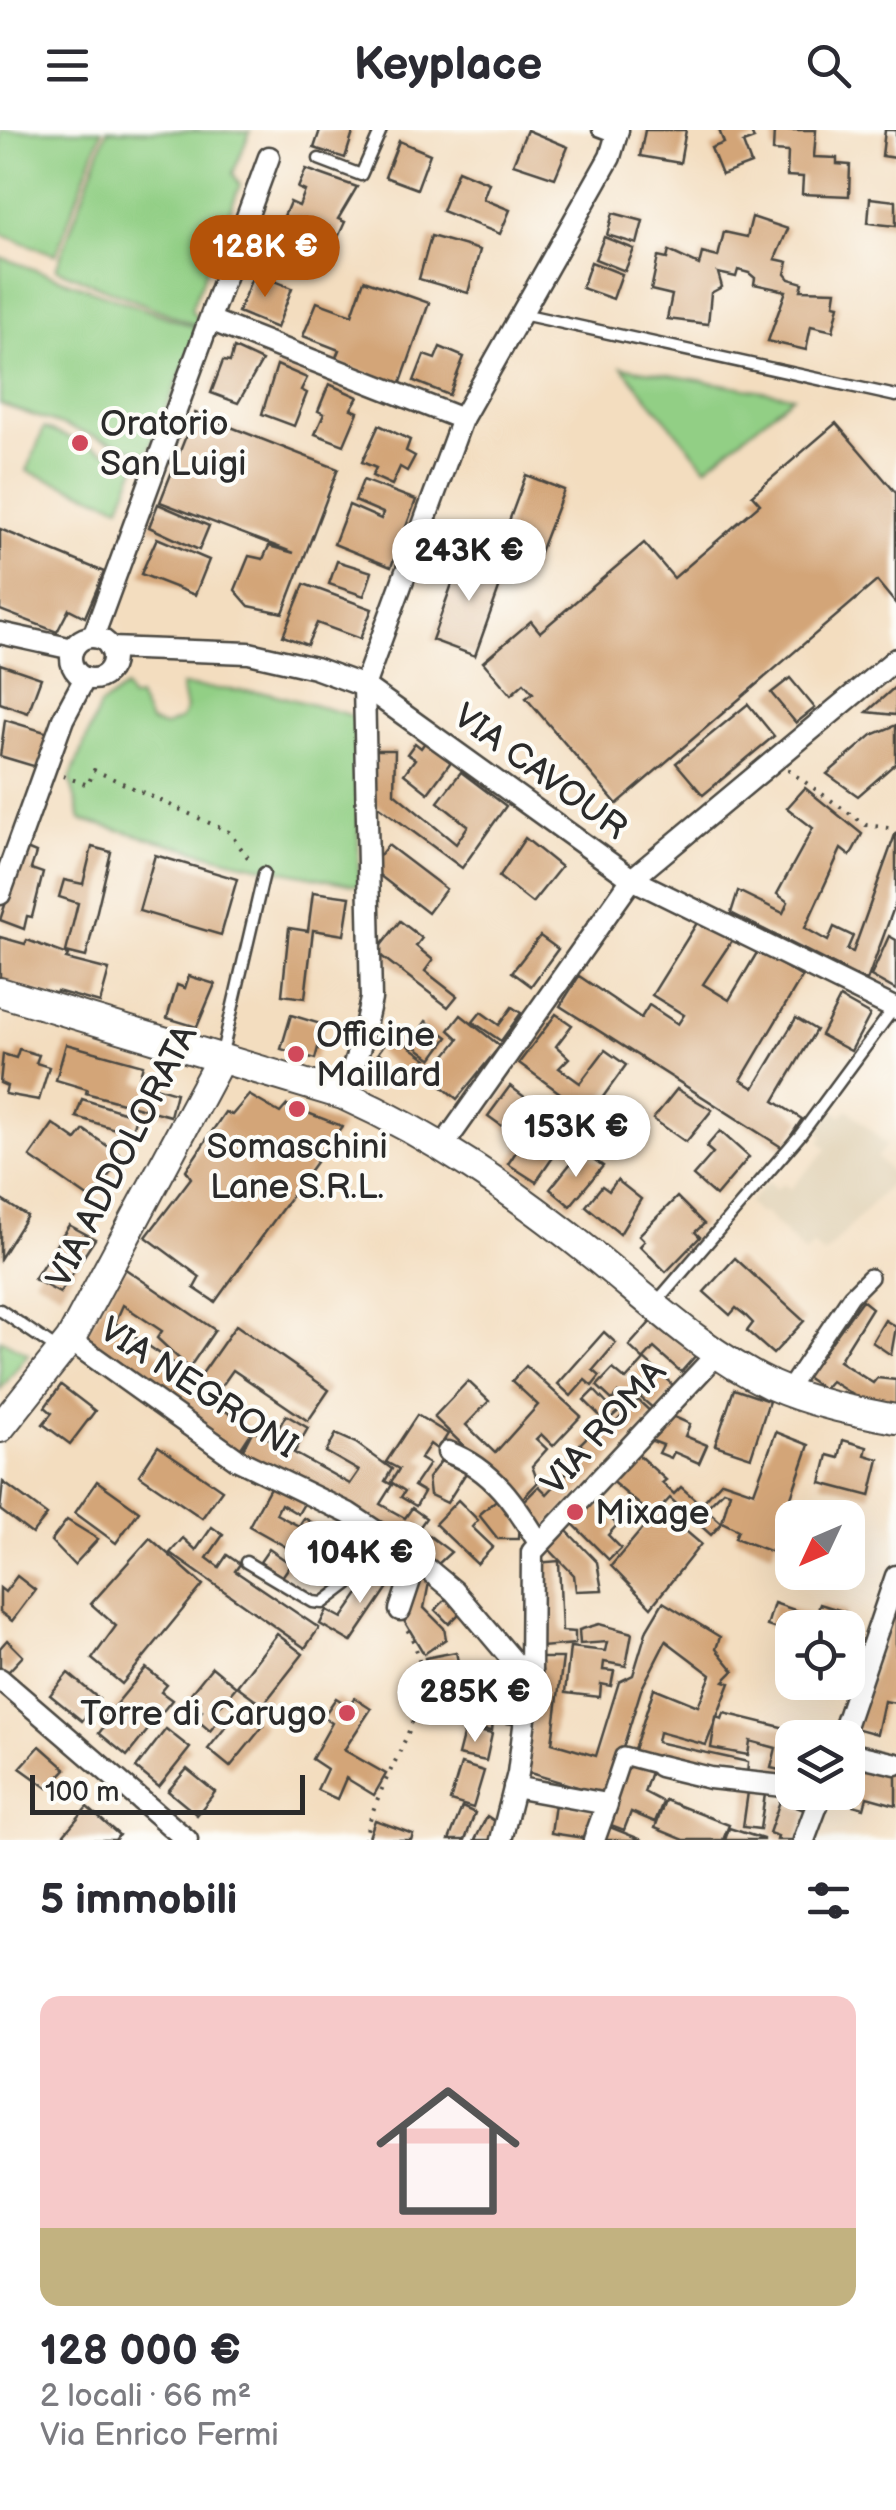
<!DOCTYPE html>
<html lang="it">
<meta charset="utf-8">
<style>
body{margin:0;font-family:"Balsamiq Sans",sans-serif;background:#f2f2f3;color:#2b2b33;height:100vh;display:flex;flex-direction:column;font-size:38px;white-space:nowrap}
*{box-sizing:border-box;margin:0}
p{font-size:32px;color:#7c7c81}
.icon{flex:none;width:55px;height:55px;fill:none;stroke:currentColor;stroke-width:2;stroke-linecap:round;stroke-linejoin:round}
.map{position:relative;height:1710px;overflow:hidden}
.drawer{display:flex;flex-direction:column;background:#fff;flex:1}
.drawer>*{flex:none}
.needle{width:65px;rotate:226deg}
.buttons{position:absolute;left:775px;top:1370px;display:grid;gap:20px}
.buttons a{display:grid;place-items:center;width:90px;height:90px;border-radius:20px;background:#fff;box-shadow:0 10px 40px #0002;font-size:50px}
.scale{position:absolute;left:30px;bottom:25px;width:275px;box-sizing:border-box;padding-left:10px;border:5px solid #2b2b2b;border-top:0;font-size:28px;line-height:35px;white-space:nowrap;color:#2b2b2b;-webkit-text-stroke:8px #fdfcf7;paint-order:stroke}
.price{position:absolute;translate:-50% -85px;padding:0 22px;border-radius:35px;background:#fff;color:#222;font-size:32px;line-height:65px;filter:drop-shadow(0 2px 5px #0008)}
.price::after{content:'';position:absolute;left:50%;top:60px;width:30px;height:22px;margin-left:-15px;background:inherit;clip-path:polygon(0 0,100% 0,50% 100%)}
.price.on{background:#b45309;color:#fff}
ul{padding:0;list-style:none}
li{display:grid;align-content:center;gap:20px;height:530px;padding:0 40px}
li+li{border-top:2px solid #e1e1e2}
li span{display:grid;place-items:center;height:310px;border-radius:20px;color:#555}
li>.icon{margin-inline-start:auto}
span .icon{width:180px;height:180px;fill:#fffc;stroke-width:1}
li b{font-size:42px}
h2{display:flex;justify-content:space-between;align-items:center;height:120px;padding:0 40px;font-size:42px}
header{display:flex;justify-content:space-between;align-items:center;height:130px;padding:0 40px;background:#fff;font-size:45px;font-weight:800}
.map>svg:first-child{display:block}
</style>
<header><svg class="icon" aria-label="menu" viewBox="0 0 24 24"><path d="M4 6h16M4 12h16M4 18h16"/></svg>Keyplace<svg class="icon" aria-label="search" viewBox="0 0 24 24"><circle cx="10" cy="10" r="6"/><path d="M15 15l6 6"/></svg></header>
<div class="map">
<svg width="896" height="1710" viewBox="0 0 896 1710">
<rect width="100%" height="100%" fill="#fdfcf7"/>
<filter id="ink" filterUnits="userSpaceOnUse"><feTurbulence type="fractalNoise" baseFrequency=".01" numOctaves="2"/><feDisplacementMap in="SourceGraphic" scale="20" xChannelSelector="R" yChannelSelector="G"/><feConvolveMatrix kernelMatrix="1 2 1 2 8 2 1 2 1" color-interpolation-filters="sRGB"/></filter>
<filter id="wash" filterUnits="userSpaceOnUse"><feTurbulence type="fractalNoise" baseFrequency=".0048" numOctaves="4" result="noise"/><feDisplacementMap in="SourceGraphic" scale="40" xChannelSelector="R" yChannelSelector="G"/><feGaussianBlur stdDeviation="2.25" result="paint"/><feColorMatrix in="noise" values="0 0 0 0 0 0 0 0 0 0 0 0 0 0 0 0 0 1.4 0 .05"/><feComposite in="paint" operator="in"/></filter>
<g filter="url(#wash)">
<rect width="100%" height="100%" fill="#f3ddbf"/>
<!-- built -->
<polygon fill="#dfcfb1" points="831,978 841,986 848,979 887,1015 877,1027 896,1048 824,1125 813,1115 805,1124 764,1082 761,1085 748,1073 768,1052 776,1060 783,1053 790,1059 827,1019 820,1012 824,1006 814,996"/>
<!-- green -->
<g fill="#92cf85" stroke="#5e7d58" stroke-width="2.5">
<polygon points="0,0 102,0 56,125 0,104"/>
<polygon points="107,0 250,2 233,43 240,55 191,179 203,198 56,139"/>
<polygon points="0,127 200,199 147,324 0,274"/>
<polygon points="622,237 793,266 706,337"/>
<polygon points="44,298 137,334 120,376 27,341"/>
<polygon points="181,556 269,563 357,587 359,756 238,732 81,690 70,649 100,576 125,558 131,569 138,567 150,592 164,597 181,589 186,579"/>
<polygon points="0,1209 28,1224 0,1260"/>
</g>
<g id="blocks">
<!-- building -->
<g fill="#d3a578">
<polygon points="320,0 354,0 345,28 314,18"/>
<polygon points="527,0 568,17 555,48 513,34"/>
<polygon points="645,0 686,0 680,33 640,26"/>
<polygon points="719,0 750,0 754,9 743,13 751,34 722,45 711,18 724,13"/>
<polygon points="774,0 816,0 814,27 837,28 837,34 850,35 849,66 802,64 803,47 787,46 788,22 773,21"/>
<polygon points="885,0 896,0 896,28 882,26"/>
<polygon points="399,11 430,24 417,59 385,47"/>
<polygon points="306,39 357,57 338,89 345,92 335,114 294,97 297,91 284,86 290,72 299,76 305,61 298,58"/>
<polygon points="458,40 489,53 483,69 510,80 500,104 442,81"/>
<polygon points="870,68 896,71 896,96 868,93"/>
<polygon points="613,83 643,91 637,114 607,105"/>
<polygon points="752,87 788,99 775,129 788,132 785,144 789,149 803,153 801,160 836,161 834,174 839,175 833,201 811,196 806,220 768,211 786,161 754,154 755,148 749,143 738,140 736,147 718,143 722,157 711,163 708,194 667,189 672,165 651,160 658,127 667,129 669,121 699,135 702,123 718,127 724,102 747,107"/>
<polygon points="431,106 480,120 468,163 419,149"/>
<polygon points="604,107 634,119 625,141 595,129"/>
<polygon points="591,132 622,144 613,169 582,158"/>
<polygon points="254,143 292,158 277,198 238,182"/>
<polygon points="364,150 429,173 400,255 334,232 339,220 303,206 317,172 352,185"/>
<polygon points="440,217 464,227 449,265 414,251 424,225 435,229"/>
<polygon points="234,218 262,231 238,273 211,263 223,231 230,232"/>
<polygon points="277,235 307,248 301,260 307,263 294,296 262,284"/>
<polygon points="329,254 358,267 351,279 358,282 344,315 315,304 324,284 318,281"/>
<polygon points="195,283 338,339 283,483 249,476 235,460 249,426 263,429 269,416 294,423 160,372"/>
<polygon points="836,293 896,363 896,474 877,451 617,674 526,568 533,563 524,553 511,565 483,532 531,491 540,502 644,413 674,448 760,374 752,365"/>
<polygon points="379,295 410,310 406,321 415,326 407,341 400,337 392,355 372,346 376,338 362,332"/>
<polygon points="526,345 564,360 532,443 495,429"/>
<polygon points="363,350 416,370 391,437 334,414 349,375 381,389 383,383 355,371"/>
<polygon points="158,374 209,396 199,420 149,397"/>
<polygon points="0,399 104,442 85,487 69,479 57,502 0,480"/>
<polygon points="157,408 209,430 195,465 141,444"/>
<polygon points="463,423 506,439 475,526 432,510"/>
<polygon points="337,431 372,442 364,466 329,454"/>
<polygon points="304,454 372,479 360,509 317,493 307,515 283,506"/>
<polygon points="0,534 41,548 28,583 0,573"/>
<polygon points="790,548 815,578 796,593 771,563"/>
<polygon points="896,556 896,585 867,582"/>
<polygon points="748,574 774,606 703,665 676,633"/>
<polygon points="5,590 52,604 40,638 0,626"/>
<polygon points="896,595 896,633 858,666 827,644 872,605"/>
<polygon points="429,607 450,623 450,633 428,663 404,644 415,629 407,624 415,613 421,618"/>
<polygon points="375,620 395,620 394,663 456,714 468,696 438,672 461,642 506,676 462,738 369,669"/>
<polygon points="805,658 862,704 850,726 841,719 805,798 828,811 834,797 853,806 847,820 853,822 896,702 896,772 867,851 731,783 738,761 783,783 788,772 777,764 813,698 787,678"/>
<polygon points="525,708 561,737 532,773 499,747"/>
<polygon points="388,715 446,759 428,783 370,738"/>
<polygon points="92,717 111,722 86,827 66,822 78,773 59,767 64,750 83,754"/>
<polygon points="24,718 36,723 31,739 43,743 32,787 27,786 24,799 0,790"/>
<polygon points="155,725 237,749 221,805 139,781"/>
<polygon points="313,762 350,767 344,805 313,800 305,868 282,865 289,798 308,801"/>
<polygon points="700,788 733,809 703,854 729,870 758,821 802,847 741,950 754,958 796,888 816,900 774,971 802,989 783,1018 560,876 579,846 641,888 649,875 678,894 684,885 652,865"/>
<polygon points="400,791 422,808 416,816 433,830 425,841 457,866 448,877 376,822"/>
<polygon points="540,806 558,819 531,856 512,842"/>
<polygon points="889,806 896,810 896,860 871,846"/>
<polygon points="0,807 25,814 27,810 68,825 66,829 109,840 100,873 57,861 55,868 0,850"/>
<polygon points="189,846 215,854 197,897 167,888 177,855 185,858"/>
<polygon points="840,868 870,885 851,921 821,905"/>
<polygon points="512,877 521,883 501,911 473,892 481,882 499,895"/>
<polygon points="556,884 572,895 556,916 569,928 559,938 580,953 605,920 626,935 590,985 519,933"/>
<polygon points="291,885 324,895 315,929 281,919"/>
<polygon points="461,885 500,916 457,969 429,946 459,909 449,900"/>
<polygon points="426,891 448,907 432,929 411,913"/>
<polygon points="392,904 427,929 413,948 378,923"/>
<polygon points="66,914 143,935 138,952 176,963 170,986 86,963 87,959 56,950"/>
<polygon points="19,919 39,925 36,933 49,937 39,970 5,964 7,956 0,953 3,924 16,928"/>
<polygon points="510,956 539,978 543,972 582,1001 569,1020 529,991 517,1007 488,986"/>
<polygon points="677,959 712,980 686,1012 653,989"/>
<polygon points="249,965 280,983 287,975 342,996 215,1172 194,1158 200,1147 146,1107 191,1048 186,1040 225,982 232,985"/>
<polygon points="82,969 136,986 131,1004 76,987"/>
<polygon points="53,994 76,1010 84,1000 122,1026 92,1070 30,1027"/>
<polygon points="530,1001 558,1020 536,1052 508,1034"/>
<polygon points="720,1001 749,1027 716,1066 693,1046 713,1023 706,1017"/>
<polygon points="588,1025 603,1036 570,1076 550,1059 571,1033 578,1038"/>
<polygon points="617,1050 641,1069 620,1104 586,1076 602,1056 609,1061"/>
<polygon points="677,1067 704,1094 695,1102 700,1107 666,1142 640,1116 645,1111 639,1105"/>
<polygon points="0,1069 27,1086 0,1129"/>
<polygon points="69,1095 95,1109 60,1163 34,1149"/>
<polygon points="735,1128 804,1191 773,1224 747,1201 753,1193 745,1185 736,1178 730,1185 704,1162"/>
<polygon points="124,1138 215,1200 189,1238 157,1208 162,1201 123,1175 115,1193 188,1243 183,1252 192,1258 236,1195 329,1260 308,1291 233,1240 211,1271 253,1300 237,1324 79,1215"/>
<polygon points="862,1170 872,1178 839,1231 873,1253 877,1248 896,1250 896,1276 863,1271 831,1251 824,1259 806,1247"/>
<polygon points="654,1188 696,1225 681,1242 654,1218 644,1229 675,1257 655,1280 640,1267 648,1259 643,1254 627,1271 618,1263 612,1270 597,1256 613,1239 626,1250 644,1230 629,1216"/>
<polygon points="885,1190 896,1197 891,1225 872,1212"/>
<polygon points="604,1202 616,1213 593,1240 600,1246 592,1256 585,1250 571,1266 558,1254"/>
<polygon points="526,1236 581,1286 553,1316 541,1304 536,1309 547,1319 532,1336 538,1352 520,1371 434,1287 468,1251 489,1271 466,1295 495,1323 538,1275 512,1251"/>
<polygon points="61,1255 95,1281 70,1314 43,1294 52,1283 45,1277"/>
<polygon points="734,1259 769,1271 751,1327 715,1315"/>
<polygon points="594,1260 612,1279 617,1274 622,1278 606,1292 584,1270"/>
<polygon points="638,1270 653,1284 543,1401 521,1374 539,1356 547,1364 587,1321 580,1314 601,1293 608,1300"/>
<polygon points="663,1282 690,1294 685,1306 707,1315 699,1333 674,1322 671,1328 659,1323 663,1315 650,1310"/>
<polygon points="286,1285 308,1298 295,1321 273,1308"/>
<polygon points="417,1285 448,1304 438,1320 430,1314 420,1329 429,1334 414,1356 424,1362 416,1376 401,1367 405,1361 391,1352 399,1339 386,1332"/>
<polygon points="253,1300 350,1354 359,1341 326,1322 336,1304 356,1313 392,1339 385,1351 392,1355 380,1374 405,1388 412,1378 426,1388 419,1398 451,1422 436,1436 240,1325"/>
<polygon points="776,1302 809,1315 772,1422 735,1408 738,1400 722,1392 730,1362 724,1360 709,1375 704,1371 722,1351 754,1362"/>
<polygon points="843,1310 867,1317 865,1325 879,1329 870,1366 821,1353 828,1325 839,1328"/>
<polygon points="158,1316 222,1360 202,1388 139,1345"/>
<polygon points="634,1321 666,1350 662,1353 674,1364 681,1357 722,1393 711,1405 670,1368 660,1379 701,1414 651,1477 611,1436 653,1386 609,1349"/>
<polygon points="441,1331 466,1343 447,1373 430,1365 428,1348"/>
<polygon points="97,1351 139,1381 116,1413 75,1383"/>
<polygon points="3,1352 47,1385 32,1404 0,1380"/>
<polygon points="273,1352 306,1370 298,1384 281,1374 276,1384 299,1396 304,1388 336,1406 345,1394 362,1405 357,1412 371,1422 345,1450 249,1396"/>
<polygon points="502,1365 519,1387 518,1409 498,1409 479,1385"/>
<polygon points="590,1367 617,1395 608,1405 621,1418 609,1430 568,1389"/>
<polygon points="458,1370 478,1390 472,1397 493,1417 477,1434 435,1394"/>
<polygon points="67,1390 98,1409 74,1435 51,1411"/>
<polygon points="212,1397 223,1405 207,1428 219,1437 227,1425 240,1434 235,1441 319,1498 305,1518 170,1423 183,1408 196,1420"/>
<polygon points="564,1398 597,1432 602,1460 576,1461 574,1445 547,1417"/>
<polygon points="150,1408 203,1455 122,1554 92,1529 116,1496 91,1474"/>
<polygon points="269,1419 291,1434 282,1447 260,1432"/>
<polygon points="559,1431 562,1501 575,1502 575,1514 542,1517 536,1433"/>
<polygon points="380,1434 397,1444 351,1512 320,1494 327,1480 342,1488"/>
<polygon points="414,1439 431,1442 424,1478 444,1498 446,1509 424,1524 403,1489"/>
<polygon points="17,1446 35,1460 12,1491 0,1482 0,1458 5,1462"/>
<polygon points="448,1467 462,1481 449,1494 435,1480"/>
<polygon points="663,1472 720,1507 716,1519 734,1541 724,1551 730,1553 706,1615 659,1602 657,1612 748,1632 747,1648 633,1623 654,1558 698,1576 711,1545 666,1511 641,1560 608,1666 523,1641 542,1528 563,1528 552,1613 596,1626 619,1552 633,1545 647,1499"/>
<polygon points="774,1473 815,1487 820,1474 846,1482 841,1498 792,1498 792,1504 767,1496"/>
<polygon points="896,1475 896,1573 884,1571 877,1604 855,1598"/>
<polygon points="599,1494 632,1503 626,1536 604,1532 603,1540 614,1541 611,1556 601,1554 600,1567 565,1563 570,1517 605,1521 607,1512 580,1514 579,1500"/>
<polygon points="277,1504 303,1524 263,1575 237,1556"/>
<polygon points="7,1510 23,1526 7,1543 0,1536 0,1518"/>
<polygon points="456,1522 463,1556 431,1562 425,1528"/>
<polygon points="212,1537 236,1557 215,1582 221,1587 210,1601 196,1589 202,1581 187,1568"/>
<polygon points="146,1538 167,1555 161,1562 172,1570 127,1626 99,1603 106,1594 102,1591"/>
<polygon points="68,1543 99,1569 82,1591 50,1565"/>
<polygon points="480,1562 516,1567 513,1594 493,1591 492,1601 469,1598 471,1580 478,1582"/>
<polygon points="336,1568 349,1576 354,1568 371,1579 344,1620 386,1644 374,1665 346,1648 337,1669 317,1660 327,1639 312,1629 332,1593 323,1587"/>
<polygon points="242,1577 264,1595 230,1637 208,1619"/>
<polygon points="724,1583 810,1604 809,1608 792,1608 792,1643 771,1638 776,1618 750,1611 748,1625 711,1618 716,1587 722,1589"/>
<polygon points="465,1598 492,1604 486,1631 458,1625"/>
<polygon points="166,1599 190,1618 159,1657 136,1638"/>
<polygon points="40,1616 66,1639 48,1658 20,1638"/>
<polygon points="848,1625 896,1638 896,1675 867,1667 864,1678 827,1668 828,1662 848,1662"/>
<polygon points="626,1630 652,1639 644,1662 663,1672 655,1692 631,1682 624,1700 603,1692"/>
<polygon points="461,1634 484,1641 473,1678 450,1671"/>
<polygon points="187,1639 215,1662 197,1685 168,1661"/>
<polygon points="749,1655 766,1657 760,1699 743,1697"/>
<polygon points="665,1670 729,1695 723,1710 684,1710 655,1698"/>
<polygon points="780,1671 807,1681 797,1710 777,1710 778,1706 769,1703"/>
<polygon points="555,1674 594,1680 590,1709 551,1703"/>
<polygon points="87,1677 119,1705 115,1710 59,1710"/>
<polygon points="462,1677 475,1683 465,1710 449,1710"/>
<polygon points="487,1686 501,1695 497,1710 475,1710"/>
<polygon points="375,1690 413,1704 411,1710 368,1710"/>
<polygon points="605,1695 642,1710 604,1710"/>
<polygon points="729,1698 763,1709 763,1710 725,1710"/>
</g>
</g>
</g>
<g filter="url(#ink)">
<use href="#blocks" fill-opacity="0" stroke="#494641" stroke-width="2.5"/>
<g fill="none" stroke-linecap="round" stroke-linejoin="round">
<defs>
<g id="service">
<polyline points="598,0 616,7"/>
<polyline points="319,29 361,45 381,0"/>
<polyline points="522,184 896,266"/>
<polyline points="221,927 264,743"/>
<polyline points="655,1174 801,1004 894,878"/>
<polyline points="0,1180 57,1219"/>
<polyline points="246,1432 313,1472 323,1473 398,1416"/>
</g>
<g id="pedestrian">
<polyline points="787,1261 851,1166 870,1147"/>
<polyline points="607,1674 623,1626 660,1636"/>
</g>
<g id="minor">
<polyline points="210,190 462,289"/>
<polyline points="0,503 73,519"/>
<polyline points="93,507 269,27"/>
<circle cx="92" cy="528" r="21"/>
<polyline points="110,518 249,523 315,538 364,556 632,749 896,879"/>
<polyline points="0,764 63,589 85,548"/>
<polyline points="343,965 361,914 371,869 364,556 462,289 610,27 618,0"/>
<polyline points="443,1016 632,749 896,529"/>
<polyline points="70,1210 238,1330 348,1383 407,1422 454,1461 515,1533 531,1542"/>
<path d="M448 1322C493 1339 516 1375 539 1413"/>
<polyline points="400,1480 410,1450 407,1422"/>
<polyline points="0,1549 187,1710"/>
<polyline points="841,1608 896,1446"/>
<polyline points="848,1623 896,1634"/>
<polyline points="660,1636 710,1648 792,1657"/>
<polyline points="514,1657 607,1674 594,1710"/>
<polyline points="501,1710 518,1643 531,1542 532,1422 716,1225"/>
<polyline points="804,1710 822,1662"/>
</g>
<g id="tertiary">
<path d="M0 862 343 965C434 1006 515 1062 593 1125 650 1171 704 1223 771 1255 811 1273 853 1281 896 1289"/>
<polyline points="0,1298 70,1210 221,928"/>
</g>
</defs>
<!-- service casing -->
<use href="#service" stroke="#494641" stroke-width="15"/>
<!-- pedestrian casing -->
<use href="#pedestrian" stroke="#494641" stroke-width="20"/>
<!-- minor casing -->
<use href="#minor" stroke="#494641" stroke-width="25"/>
<!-- tertiary casing -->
<use href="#tertiary" stroke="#494641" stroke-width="32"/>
<!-- path -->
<g stroke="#494641" stroke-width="4" stroke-dasharray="2.5 8" stroke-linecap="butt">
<polyline points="788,640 866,695 896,699"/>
<polyline points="63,646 88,655 94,640 229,702 252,733"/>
<path d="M365 1710C378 1635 453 1572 405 1496"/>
</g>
<!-- service -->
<use href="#service" stroke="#fff" stroke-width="10"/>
<!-- pedestrian -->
<use href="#pedestrian" stroke="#fff" stroke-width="15"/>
<!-- minor -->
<use href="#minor" stroke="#fff" stroke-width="20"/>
<!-- tertiary -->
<use href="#tertiary" stroke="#fff" stroke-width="28"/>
</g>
</g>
<!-- markers -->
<g fill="#d1495b" stroke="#fdfcf7" stroke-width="4">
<circle cx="80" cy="313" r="10"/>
<circle cx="296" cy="924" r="10"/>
<circle cx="297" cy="979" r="10"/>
<circle cx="575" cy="1382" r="10"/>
<circle cx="347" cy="1583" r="10"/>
</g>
<g text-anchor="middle" stroke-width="8" stroke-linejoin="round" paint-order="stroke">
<!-- poi labels -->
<g font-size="35" fill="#2b2b2b" stroke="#fdfcf7" text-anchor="start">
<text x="100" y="305">Oratorio<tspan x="100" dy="40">San Luigi</tspan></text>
<text x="316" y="916">Officine<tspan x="316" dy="40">Maillard</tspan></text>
<text x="297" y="1028" text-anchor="middle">Somaschini<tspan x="297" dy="40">Lane S.R.L.</tspan></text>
<text x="595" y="1394">Mixage</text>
<text x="327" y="1595" text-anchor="end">Torre di Carugo</text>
</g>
<!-- street labels -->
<g font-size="35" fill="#2b2b2b" stroke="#fdfcf7">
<text transform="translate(541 641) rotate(36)" y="12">VIA CAVOUR</text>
<text transform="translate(121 1026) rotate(-63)" y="12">VIA ADDOLORATA</text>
<text transform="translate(199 1257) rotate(33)" y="12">VIA NEGRONI</text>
<text transform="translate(603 1297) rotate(-48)" y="12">VIA ROMA</text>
</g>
</g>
</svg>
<div class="buttons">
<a><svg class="needle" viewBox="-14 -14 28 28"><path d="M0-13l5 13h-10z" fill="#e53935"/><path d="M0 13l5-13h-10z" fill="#7c7c81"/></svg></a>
<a><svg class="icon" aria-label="locate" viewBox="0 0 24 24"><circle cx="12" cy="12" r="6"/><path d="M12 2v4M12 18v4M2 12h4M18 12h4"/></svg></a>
<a><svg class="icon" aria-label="layers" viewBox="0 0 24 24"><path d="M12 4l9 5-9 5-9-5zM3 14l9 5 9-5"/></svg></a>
</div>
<div class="scale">100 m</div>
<b class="price on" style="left:265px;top:170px">128K €</b>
<b class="price" style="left:469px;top:474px">243K €</b>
<b class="price" style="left:576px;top:1050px">153K €</b>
<b class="price" style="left:360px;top:1476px">104K €</b>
<b class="price" style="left:475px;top:1615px">285K €</b>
</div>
<section class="drawer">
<h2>5 immobili<svg class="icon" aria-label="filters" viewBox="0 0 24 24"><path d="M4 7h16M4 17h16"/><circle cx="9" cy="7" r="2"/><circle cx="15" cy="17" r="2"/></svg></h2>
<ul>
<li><span style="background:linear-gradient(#f6c9c9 75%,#c2b280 0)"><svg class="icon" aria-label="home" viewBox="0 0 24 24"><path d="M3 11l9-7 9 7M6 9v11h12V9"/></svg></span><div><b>128 000 €</b><p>2 locali · 66 m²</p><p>Via Enrico Fermi</p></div></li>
</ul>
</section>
